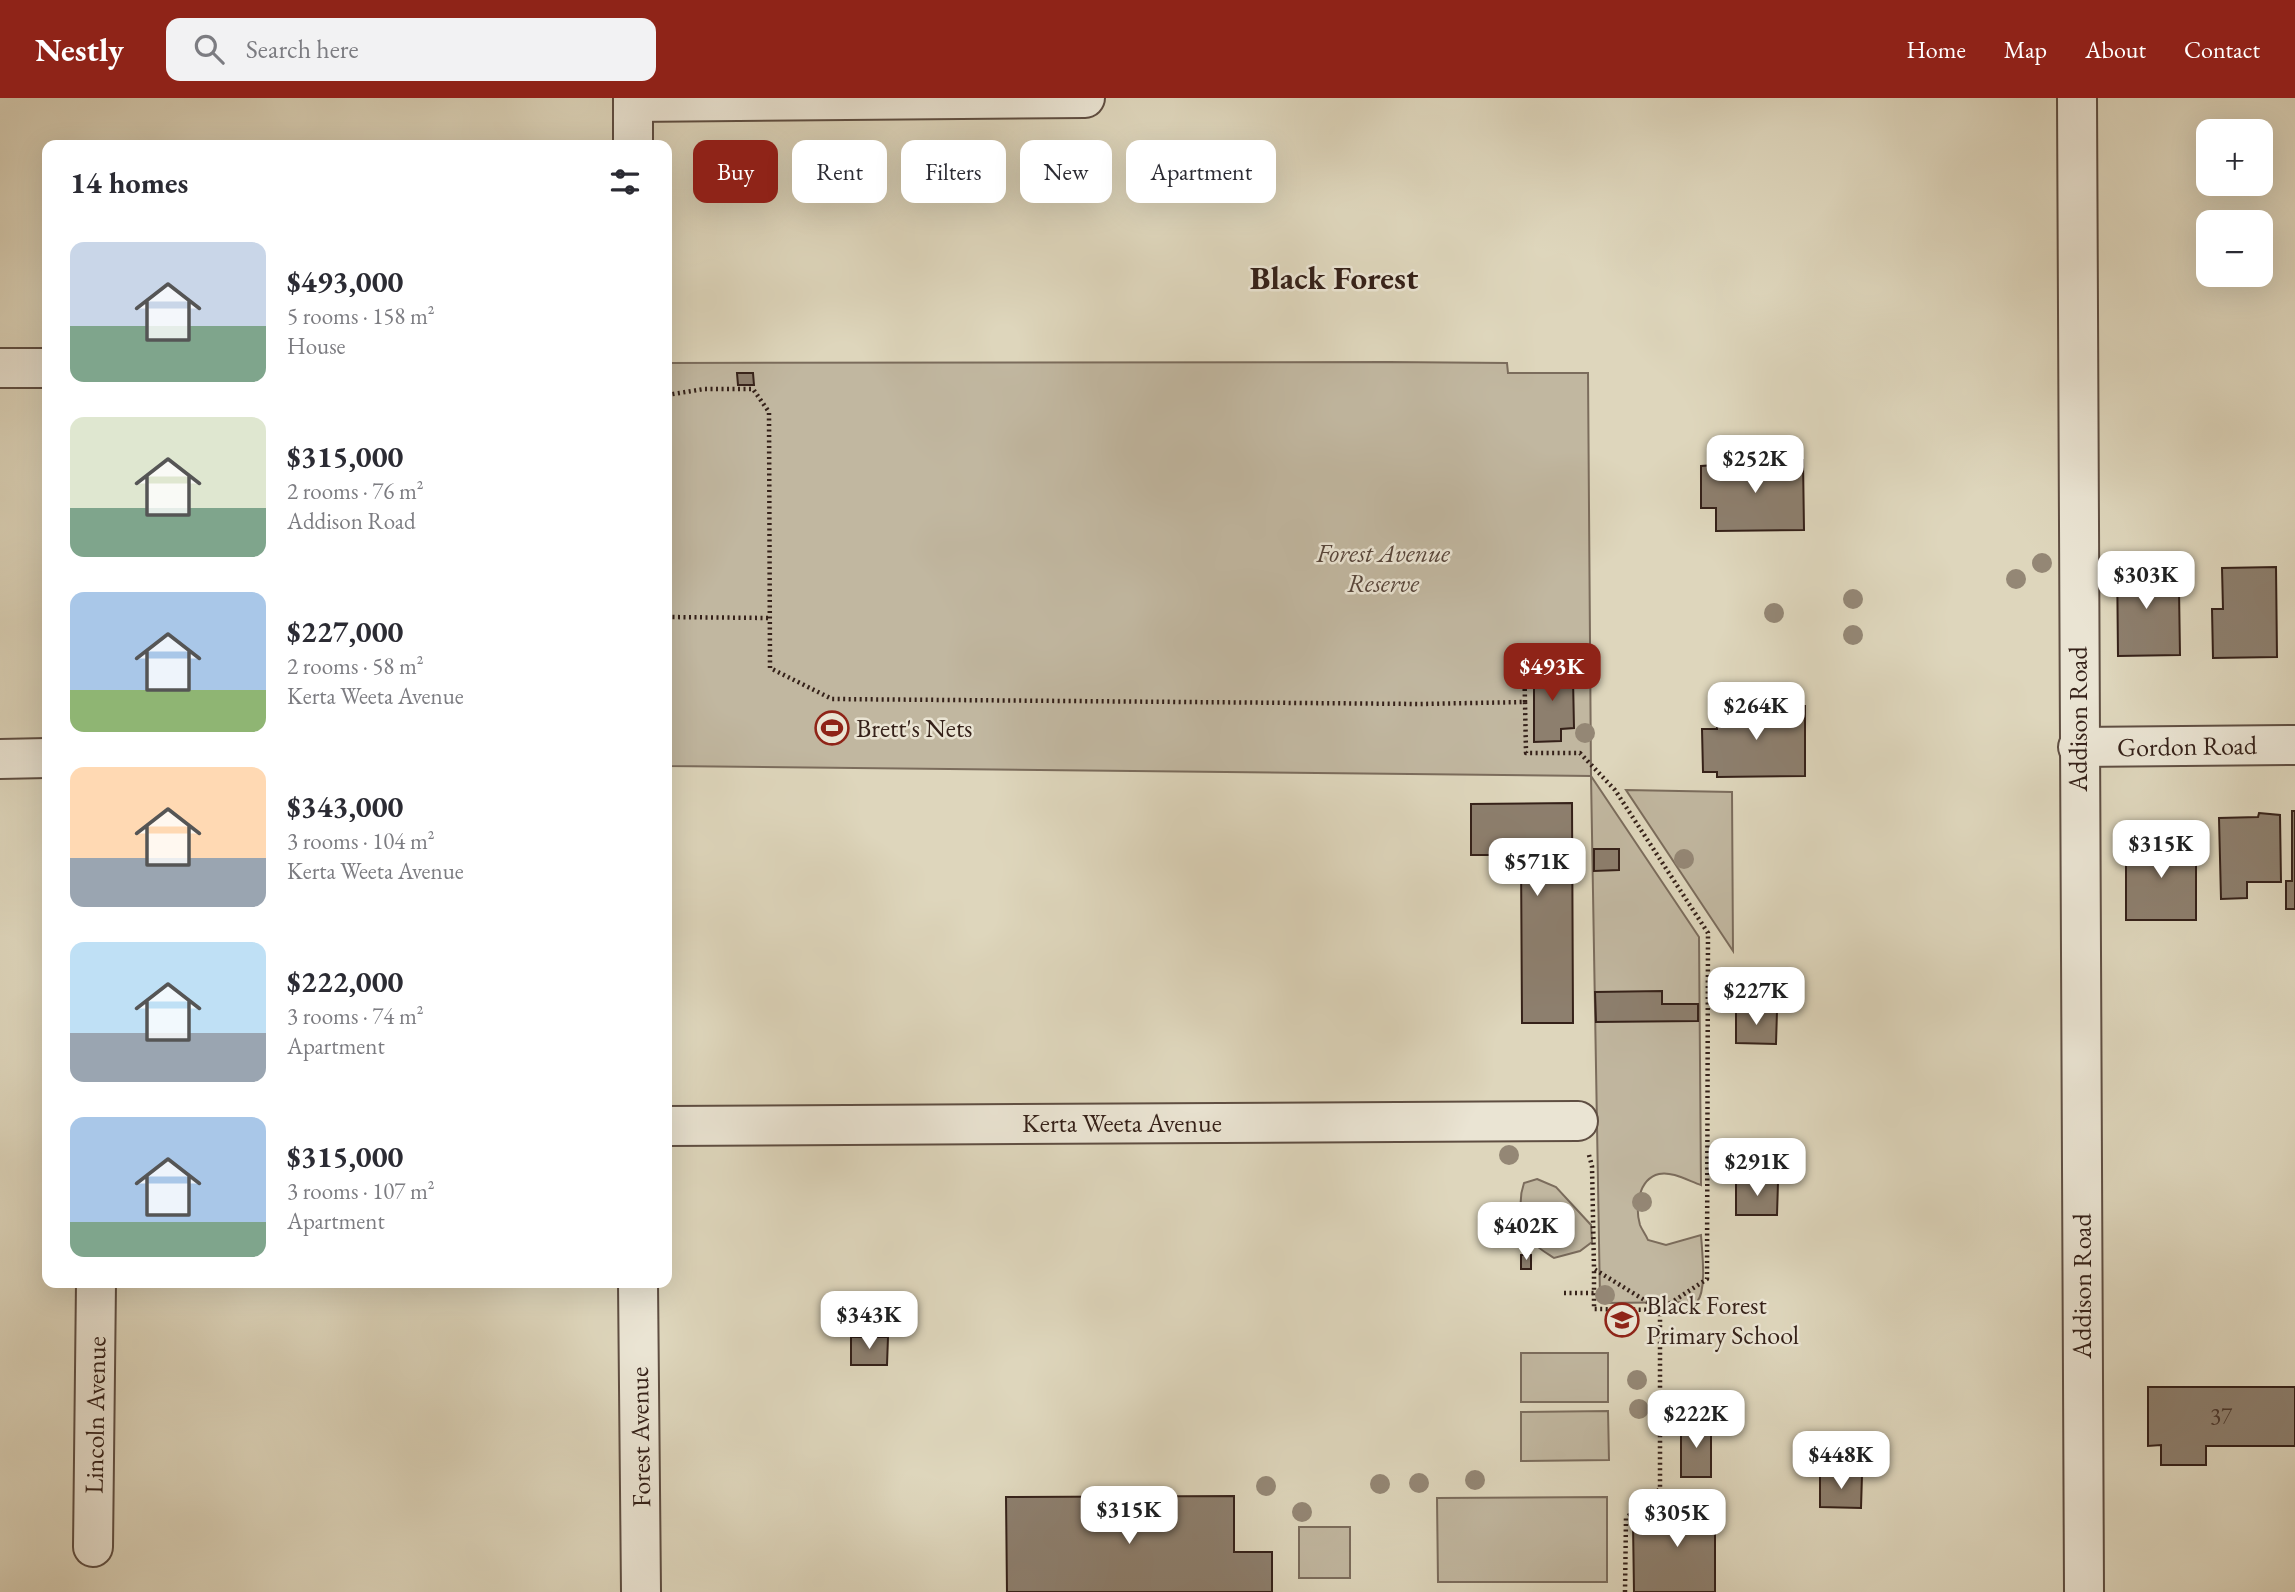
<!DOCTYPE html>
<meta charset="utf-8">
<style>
body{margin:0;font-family:"EB Garamond",serif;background:#f2f2f3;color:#2b2b33;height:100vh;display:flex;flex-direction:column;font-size:26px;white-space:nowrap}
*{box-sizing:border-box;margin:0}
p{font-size:23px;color:#7c7c81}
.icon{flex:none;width:38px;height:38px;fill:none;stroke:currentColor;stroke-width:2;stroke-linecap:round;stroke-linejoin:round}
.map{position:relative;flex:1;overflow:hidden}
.sheet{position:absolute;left:42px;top:42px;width:630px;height:1148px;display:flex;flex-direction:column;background:#fff;border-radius:14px;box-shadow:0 7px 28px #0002}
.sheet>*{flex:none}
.hud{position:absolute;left:693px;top:42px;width:665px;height:63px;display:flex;gap:14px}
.controls{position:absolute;left:2196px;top:21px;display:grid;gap:14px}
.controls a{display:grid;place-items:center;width:77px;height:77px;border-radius:14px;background:#fff;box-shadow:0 7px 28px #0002;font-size:35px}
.price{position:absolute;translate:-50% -60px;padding:0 16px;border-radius:14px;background:#fff;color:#222;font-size:23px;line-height:46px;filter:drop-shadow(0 2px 4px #0008)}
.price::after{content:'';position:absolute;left:50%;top:42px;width:21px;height:16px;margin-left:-10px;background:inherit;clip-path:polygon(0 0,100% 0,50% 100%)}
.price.active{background:#8f2418;color:#fff}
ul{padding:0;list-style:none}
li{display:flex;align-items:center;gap:21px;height:175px;padding:0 28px}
li span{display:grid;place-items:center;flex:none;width:196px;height:140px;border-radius:14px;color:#555}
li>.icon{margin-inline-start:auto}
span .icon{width:84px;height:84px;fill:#fffc;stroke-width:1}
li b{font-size:30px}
h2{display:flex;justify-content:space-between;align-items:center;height:84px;padding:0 28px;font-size:30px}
.chip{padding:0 24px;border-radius:14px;background:#fff;box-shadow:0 7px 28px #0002;font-size:24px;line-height:63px}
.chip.active{background:#8f2418;color:#fff}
header{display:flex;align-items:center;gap:42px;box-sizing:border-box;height:98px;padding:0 35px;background:#8f2418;color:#fff}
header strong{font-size:33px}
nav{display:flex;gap:38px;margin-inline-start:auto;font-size:24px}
.search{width:490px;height:63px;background:#f2f2f3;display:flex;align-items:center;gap:18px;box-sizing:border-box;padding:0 24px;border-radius:14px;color:#7c7c81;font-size:26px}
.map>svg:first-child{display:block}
</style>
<header>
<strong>Nestly</strong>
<div class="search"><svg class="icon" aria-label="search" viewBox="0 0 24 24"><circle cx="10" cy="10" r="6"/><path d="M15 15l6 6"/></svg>Search here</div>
<nav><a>Home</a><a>Map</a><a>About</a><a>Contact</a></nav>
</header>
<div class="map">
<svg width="2295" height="1494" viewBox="0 0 2295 1494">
<rect width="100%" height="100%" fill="#ded6bc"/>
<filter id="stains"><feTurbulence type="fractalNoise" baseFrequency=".00286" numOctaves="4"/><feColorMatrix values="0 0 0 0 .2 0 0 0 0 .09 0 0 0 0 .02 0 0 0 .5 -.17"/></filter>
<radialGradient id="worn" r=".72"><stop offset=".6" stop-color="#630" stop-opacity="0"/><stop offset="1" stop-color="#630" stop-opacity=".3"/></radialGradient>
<!-- green -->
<g fill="#c1b7a0" stroke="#7b6c5c" stroke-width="2">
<path d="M1389 264 1507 265 1508 275H1588L1591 678 1699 839 1701 1087C1689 1083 1672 1073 1659 1076 1638 1081 1635 1110 1640 1127 1642 1132 1646 1137 1648 1142L1666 1147 1701 1137C1702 1153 1707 1192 1697 1204L1605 1205 1600 1202 1591 678 668 668 667 265Z"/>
<polygon points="1626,692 1732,694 1733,853"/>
<path d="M1537 1081 1556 1089 1591 1127 1592 1144 1580 1153 1554 1160C1548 1156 1539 1151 1535 1146 1521 1128 1517 1105 1524 1085Z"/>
<rect x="1521" y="1255" width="87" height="49"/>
<polygon points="1608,1313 1609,1362 1521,1363 1521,1314"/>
<polygon points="1607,1399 1607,1484 1438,1484 1437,1400"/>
<rect x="1299" y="1429" width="51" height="51"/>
</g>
<!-- building -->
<g fill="#8d7f6e" stroke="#352119" stroke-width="2">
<polygon points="737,275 753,275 754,287 738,287"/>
<polygon points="1715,362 1803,362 1804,432 1716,433 1716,410 1701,410 1701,368 1716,367"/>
<polygon points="2117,458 2146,458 2146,473 2166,473 2167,491 2179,491 2180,557 2118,558"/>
<polygon points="2276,469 2277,559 2213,560 2212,511 2223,511 2222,470"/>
<polygon points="1534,567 1562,567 1562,581 1573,580 1574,630 1561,631 1561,643 1534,644"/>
<polygon points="1717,608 1805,608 1805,678 1717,679 1717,674 1703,674 1702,631 1717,631"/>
<polygon points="1572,705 1573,925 1522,925 1521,757 1471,757 1471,706"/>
<polygon points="2292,713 2295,713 2295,811 2286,811 2286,783 2292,783"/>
<polygon points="2259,715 2280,717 2281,784 2247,784 2247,800 2221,801 2219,720 2258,719"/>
<polygon points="2196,742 2196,822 2126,822 2126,743"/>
<polygon points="1594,751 1619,751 1619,772 1594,773"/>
<polygon points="1662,893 1662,906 1698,906 1698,923 1596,924 1595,894"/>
<polygon points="1736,912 1777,913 1776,946 1736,945"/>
<polygon points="1736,1083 1778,1084 1777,1117 1736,1117"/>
<rect x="1521" y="1157" width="10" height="14"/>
<polygon points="851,1239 888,1239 887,1267 851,1267"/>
<polygon points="2148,1289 2295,1289 2295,1348 2206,1348 2206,1367 2161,1367 2161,1347 2148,1348"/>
<rect x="1681" y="1325" width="30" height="54"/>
<polygon points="1820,1377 1862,1377 1861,1410 1820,1409"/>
<polygon points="1234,1398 1234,1454 1272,1454 1272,1494 1007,1494 1006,1399"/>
<polygon points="1660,1401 1715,1401 1715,1494 1634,1494 1633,1425 1661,1425"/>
</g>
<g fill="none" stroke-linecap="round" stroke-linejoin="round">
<defs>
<g id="minor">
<polyline points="633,0 633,47"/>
<polyline points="2077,0 2084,1494"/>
<polyline points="633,4 1085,0"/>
<polyline points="0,270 47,270"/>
<polyline points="2078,649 2295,647"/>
<polyline points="0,661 47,660"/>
<polyline points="667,1028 1578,1023"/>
<polyline points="638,1185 641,1494"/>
<polyline points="93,1449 96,1185"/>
</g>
</defs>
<!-- minor casing -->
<use href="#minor" stroke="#5f4e42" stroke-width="42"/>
<!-- path -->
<g stroke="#352119" stroke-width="4.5" stroke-dasharray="2 3.5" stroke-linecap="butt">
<polyline points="667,297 704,291 753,291 769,314 770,570 832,601 1420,606 1525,604 1526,655 1580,655 1615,692 1708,835 1707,1181 1660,1212 1594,1211 1594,1171"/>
<polyline points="667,519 769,520"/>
<polyline points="1525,604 1524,561 1560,561"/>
<polyline points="1589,1057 1592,1068 1594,1171 1659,1211"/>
<polyline points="1564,1195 1594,1195"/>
<polyline points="1625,1494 1626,1420 1660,1391 1660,1212"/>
</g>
<!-- minor -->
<use href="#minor" stroke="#eae4d3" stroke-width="38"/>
</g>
<!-- trees -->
<g fill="#948775">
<circle cx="2042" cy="465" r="10"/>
<circle cx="2016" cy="481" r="10"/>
<circle cx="1853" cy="501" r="10"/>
<circle cx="1774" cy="515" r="10"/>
<circle cx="1853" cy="537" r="10"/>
<circle cx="1585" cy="635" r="10"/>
<circle cx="1684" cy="761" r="10"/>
<circle cx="1509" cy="1057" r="10"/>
<circle cx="1642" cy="1104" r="10"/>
<circle cx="1553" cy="1119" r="10"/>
<circle cx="1605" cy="1197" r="10"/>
<circle cx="1637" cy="1282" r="10"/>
<circle cx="1639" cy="1311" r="10"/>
<circle cx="1475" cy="1382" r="10"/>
<circle cx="1419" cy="1385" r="10"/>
<circle cx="1380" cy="1386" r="10"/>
<circle cx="1266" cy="1388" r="10"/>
<circle cx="1302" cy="1414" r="10"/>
</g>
<!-- icons -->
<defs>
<symbol id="stadium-ring" viewBox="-11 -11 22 22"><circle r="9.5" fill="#eae4d3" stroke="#8f2418" stroke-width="1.5"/><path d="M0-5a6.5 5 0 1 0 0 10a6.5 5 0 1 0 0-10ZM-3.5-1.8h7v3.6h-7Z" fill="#8f2418"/></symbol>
<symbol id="school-ring" viewBox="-11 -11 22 22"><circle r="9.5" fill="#eae4d3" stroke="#8f2418" stroke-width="1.5"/><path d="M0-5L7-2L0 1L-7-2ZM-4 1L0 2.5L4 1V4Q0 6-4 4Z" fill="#8f2418"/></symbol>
</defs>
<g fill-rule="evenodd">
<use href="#stadium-ring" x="813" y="611" width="38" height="38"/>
<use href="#school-ring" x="1603" y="1203" width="38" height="38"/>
</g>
<g text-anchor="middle" stroke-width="5" stroke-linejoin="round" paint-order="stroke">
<!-- number labels -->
<g font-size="23" fill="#4b382e">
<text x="2221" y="1326">37</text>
</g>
<!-- park labels -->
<g font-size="26" font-style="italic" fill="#58463b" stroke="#eae4d3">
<text x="1383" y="464">Forest Avenue<tspan x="1383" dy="30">Reserve</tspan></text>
</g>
<!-- street labels -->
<g font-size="26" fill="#352119" stroke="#eae4d3">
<text transform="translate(2078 621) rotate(-90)" y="9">Addison Road</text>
<text transform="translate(2187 648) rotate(-1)" y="9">Gordon Road</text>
<text x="1122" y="1034">Kerta Weeta Avenue</text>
<text transform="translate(2082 1188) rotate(-90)" y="9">Addison Road</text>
<text transform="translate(95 1317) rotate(-89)" y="9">Lincoln Avenue</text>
<text transform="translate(640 1339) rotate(-91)" y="9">Forest Avenue</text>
</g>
<!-- poi labels -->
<g font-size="26" fill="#352119" stroke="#eae4d3" text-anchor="start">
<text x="856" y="639">Brett's Nets</text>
<text x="1646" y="1216">Black Forest<tspan x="1646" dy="30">Primary School</tspan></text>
</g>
<!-- district labels -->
<g font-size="33" font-weight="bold" fill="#352119" stroke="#eae4d3">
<text x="1334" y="191">Black Forest</text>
</g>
</g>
<rect width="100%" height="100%" filter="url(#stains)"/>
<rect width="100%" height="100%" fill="url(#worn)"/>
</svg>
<div class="controls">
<a>+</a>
<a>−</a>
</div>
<b class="price" style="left:1755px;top:397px">$252K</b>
<b class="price" style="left:2146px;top:513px">$303K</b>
<b class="price active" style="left:1552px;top:605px">$493K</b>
<b class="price" style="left:1756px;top:644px">$264K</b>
<b class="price" style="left:2161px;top:782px">$315K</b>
<b class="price" style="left:1537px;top:800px">$571K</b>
<b class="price" style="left:1756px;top:929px">$227K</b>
<b class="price" style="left:1757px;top:1100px">$291K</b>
<b class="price" style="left:1526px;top:1164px">$402K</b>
<b class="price" style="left:869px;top:1253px">$343K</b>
<b class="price" style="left:1696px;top:1352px">$222K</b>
<b class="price" style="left:1841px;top:1393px">$448K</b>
<b class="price" style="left:1129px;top:1448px">$315K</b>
<b class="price" style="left:1677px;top:1451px">$305K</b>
<div class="hud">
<a class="chip active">Buy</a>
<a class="chip">Rent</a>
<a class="chip">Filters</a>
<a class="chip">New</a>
<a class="chip">Apartment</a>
</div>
<section class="sheet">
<h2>14 homes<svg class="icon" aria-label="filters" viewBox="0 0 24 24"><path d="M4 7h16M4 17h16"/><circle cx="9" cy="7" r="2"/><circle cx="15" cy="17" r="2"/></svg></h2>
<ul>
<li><span style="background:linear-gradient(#c9d6e8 60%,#7fa58c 0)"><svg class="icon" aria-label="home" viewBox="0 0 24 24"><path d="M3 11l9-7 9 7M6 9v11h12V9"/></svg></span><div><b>$493,000</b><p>5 rooms · 158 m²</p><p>House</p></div></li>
<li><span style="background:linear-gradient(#dfe7d0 65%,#7fa58c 0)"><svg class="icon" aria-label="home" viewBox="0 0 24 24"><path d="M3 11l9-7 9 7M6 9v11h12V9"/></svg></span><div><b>$315,000</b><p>2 rooms · 76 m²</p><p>Addison Road</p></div></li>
<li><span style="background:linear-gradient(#a9c7e8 70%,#8fb573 0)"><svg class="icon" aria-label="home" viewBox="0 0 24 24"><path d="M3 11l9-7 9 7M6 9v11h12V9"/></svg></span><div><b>$227,000</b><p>2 rooms · 58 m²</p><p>Kerta Weeta Avenue</p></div></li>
<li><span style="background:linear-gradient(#ffd9b3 65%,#9aa5b1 0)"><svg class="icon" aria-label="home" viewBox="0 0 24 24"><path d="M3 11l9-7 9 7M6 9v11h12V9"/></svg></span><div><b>$343,000</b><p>3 rooms · 104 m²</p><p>Kerta Weeta Avenue</p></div></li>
<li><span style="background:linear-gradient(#bfe0f5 65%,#9aa5b1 0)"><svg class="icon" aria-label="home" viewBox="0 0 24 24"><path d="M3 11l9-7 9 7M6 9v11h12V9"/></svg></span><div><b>$222,000</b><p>3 rooms · 74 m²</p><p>Apartment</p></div></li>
<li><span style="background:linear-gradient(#a9c7e8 75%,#7fa58c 0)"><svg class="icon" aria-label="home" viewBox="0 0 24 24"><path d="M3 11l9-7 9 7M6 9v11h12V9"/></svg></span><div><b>$315,000</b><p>3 rooms · 107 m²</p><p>Apartment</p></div></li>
</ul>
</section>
</div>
